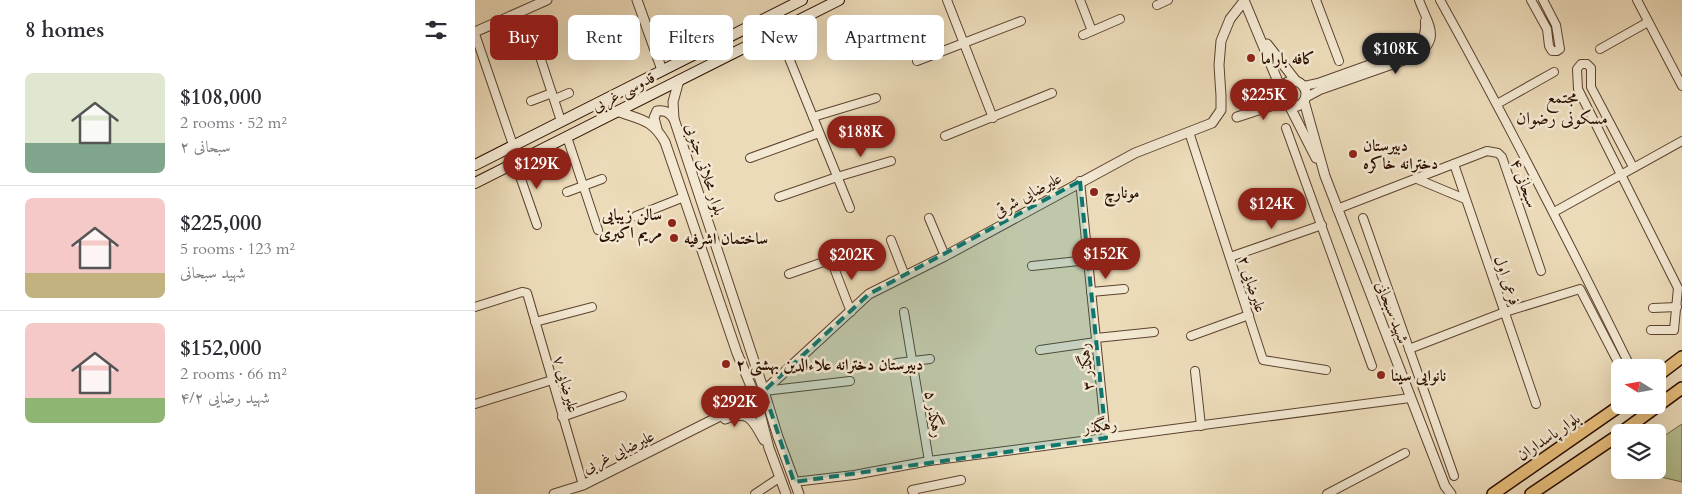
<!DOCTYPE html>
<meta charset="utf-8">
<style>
body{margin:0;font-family:Cardo,Amiri,serif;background:#f7f7f7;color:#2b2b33;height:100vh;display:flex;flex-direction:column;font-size:19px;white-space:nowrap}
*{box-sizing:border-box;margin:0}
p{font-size:16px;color:#7c7c81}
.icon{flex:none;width:28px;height:28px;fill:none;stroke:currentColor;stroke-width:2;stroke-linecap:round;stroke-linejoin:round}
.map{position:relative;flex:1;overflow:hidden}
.sheet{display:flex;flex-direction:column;background:#fff;width:475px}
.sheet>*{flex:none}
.banner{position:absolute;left:15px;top:15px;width:475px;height:45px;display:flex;gap:10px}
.needle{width:32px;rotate:281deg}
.controls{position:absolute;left:1136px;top:359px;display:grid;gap:10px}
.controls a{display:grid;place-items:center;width:55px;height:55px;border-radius:8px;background:#fff;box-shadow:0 5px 20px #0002;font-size:25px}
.price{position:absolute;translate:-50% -42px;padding:0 11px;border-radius:18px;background:#8f2418;color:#fff;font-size:16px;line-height:32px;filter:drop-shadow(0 1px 2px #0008)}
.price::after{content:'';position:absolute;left:50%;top:30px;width:15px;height:11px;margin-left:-8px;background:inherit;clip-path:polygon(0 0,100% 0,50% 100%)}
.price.active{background:#222;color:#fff}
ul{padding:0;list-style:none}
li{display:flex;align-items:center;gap:15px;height:125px;padding:0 25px}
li+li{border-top:1px solid #e1e1e2}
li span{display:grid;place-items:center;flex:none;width:140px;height:100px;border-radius:8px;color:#555}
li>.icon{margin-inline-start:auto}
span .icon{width:60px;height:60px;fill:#fffc;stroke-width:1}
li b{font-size:21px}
h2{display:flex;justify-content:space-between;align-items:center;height:60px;padding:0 25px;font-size:21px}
.pill{padding:0 18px;border-radius:8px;background:#fff;box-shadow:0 5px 20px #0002;font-size:18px;line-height:45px}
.pill.active{background:#8f2418;color:#fff}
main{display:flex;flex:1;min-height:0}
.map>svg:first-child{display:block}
</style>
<main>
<section class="sheet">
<h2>8 homes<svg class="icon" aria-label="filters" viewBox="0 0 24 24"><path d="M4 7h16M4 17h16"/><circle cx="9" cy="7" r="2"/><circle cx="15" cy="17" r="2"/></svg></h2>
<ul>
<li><span style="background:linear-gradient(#dfe7d0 70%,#7fa58c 0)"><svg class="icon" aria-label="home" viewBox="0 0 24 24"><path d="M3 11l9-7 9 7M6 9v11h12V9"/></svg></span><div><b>$108,000</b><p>2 rooms · 52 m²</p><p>سبحانی ۲</p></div></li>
<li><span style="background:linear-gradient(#f6c9c9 75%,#c2b280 0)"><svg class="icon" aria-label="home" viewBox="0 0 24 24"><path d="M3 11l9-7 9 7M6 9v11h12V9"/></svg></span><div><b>$225,000</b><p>5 rooms · 123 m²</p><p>شهید سبحانی</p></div></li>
<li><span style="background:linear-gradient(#f6c9c9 75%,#8fb573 0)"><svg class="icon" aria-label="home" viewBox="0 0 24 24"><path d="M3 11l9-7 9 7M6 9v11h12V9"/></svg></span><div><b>$152,000</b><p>2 rooms · 66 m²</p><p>۴/۲ شهید رضایی</p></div></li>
</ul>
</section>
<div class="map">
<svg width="1207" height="494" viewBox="0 0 1207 494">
<rect width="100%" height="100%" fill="#ecdbb9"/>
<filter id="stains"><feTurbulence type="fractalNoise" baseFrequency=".004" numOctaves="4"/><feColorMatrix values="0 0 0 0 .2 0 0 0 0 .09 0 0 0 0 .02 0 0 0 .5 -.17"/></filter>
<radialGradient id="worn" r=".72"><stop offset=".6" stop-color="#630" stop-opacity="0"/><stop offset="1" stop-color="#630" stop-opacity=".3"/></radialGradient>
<!-- green -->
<polygon fill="#b6c090" stroke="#716848" points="1207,424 1207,482 1157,470 1182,470 1183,440"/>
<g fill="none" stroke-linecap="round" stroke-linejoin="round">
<defs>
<g id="minor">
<polyline points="472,0 518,118"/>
<polyline points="605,0 617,31"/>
<polyline points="841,0 864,61"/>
<path d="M965 0C1031 119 1093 240 1153 362"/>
<polyline points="1056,0 1072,29 1074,46 1077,51 1082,51 1085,49 1081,25 1068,0"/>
<polyline points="1162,0 1207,86"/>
<polyline points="682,5 693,0"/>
<polyline points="53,20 86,121"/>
<polyline points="303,31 375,208"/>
<polyline points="0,34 38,145"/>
<polyline points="608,35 645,19"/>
<polyline points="1125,49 1173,22"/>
<polyline points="442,61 546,21"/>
<path d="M829 86 843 83 935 50C947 43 951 35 950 21"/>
<path d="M830 98 845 90 939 57C968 39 953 25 944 0"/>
<polyline points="80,99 94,93"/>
<polyline points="56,101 77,93"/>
<polyline points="1022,104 1079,72"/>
<polyline points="338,117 401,98"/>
<polyline points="811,128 897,366"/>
<polyline points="714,132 788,360 851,370"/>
<polyline points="470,136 577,93"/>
<polyline points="92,137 123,230"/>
<polyline points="275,158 344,133"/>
<polyline points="40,162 62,225"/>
<polyline points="979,164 1061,404"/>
<polyline points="1158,167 1116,87 1116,68 1112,64 1106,64 1102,69 1103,89 1203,288 1199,330 1176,330"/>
<polyline points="942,179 990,199"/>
<polyline points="605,181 631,438"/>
<polyline points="92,192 127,179"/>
<polyline points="304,197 362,177 416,161"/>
<polyline points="862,209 1012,151 1023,153 1027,157 1066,271"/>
<polyline points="1079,212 1207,141"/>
<polyline points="161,216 209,197"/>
<polyline points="454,218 470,256"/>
<polyline points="888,218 979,476"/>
<polyline points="416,240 430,276"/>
<polyline points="755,257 847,225"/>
<polyline points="356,260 376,312"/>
<polyline points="557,266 613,260"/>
<polyline points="314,274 374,253"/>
<polyline points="616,292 649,289"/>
<polyline points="0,307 47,292 52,293 108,485"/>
<polyline points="1178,308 1202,307"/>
<polyline points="429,312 454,461"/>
<polyline points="60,322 117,307"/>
<polyline points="716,336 774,315"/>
<polyline points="621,338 679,332"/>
<polyline points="934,349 1030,312 1105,289 1146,368"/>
<polyline points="565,350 621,342"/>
<polyline points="422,363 455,359"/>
<polyline points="720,371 726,426"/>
<polyline points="289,391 375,381"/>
<polyline points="0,404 77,380"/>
<polyline points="87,417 147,396"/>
<polyline points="319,482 379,475 454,461 935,398"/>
<polyline points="280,494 304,478"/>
<polyline points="439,494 437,490 486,480"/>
<polyline points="852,494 930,453"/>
</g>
<g id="tertiary">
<polyline points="162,0 187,70"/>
<polyline points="769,0 806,89"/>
<polyline points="0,32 72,0"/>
<polyline points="792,44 821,81"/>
<polyline points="204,80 198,102 199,119 289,391 303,437 324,494"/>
<circle cx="818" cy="94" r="13"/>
<polyline points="829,101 850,176 970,486 976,494"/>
<polyline points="815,107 841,158"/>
<path d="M142 111C166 120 177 119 190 142L262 353 281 398 294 448 311 494"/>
<polyline points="762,117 808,102"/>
<path d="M182 129 179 118 182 111C190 110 194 112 199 119"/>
<polyline points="289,391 394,294 470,256 660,153 737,123 746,110 746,96 744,65 746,41 755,19 769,1"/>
<path d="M250 419C275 410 277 419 289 440"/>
<polyline points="79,494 108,485 281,398"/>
</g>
<g id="secondary">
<polyline points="0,165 327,0"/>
<polyline points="0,183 364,0"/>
</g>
<g id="primary">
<polyline points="1182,376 1207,357"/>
<polyline points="1147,432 1207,388"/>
<polyline points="1018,494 1146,405"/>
<polyline points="1056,494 1145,434"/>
</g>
</defs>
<!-- minor casing -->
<use href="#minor" stroke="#5c422f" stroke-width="10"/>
<!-- tertiary casing -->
<use href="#tertiary" stroke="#5c422f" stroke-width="11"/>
<!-- secondary casing -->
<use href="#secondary" stroke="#2c0f01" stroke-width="12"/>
<!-- primary casing -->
<use href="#primary" stroke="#2c0f01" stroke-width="14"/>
<!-- minor -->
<use href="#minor" stroke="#f3e8d2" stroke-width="8"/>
<!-- tertiary -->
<use href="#tertiary" stroke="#f3e8d2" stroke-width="9"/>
<!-- secondary -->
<use href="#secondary" stroke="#f3e8d2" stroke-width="10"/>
<!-- primary -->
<use href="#primary" stroke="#e6be7c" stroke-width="11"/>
</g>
<!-- marked area -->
<path fill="#0f766e" fill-opacity="0.2" stroke="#0f766e" stroke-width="4" stroke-dasharray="10 6" stroke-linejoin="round" d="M605 181 631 438 319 482 289 391 394 294Z"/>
<!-- markers -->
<g fill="#8f2418" stroke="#f3e8d2" stroke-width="2">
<circle cx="776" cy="58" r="5"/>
<circle cx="878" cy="154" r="5"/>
<circle cx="619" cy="192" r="5"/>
<circle cx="197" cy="223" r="5"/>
<circle cx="199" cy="238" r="5"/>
<circle cx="251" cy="364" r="5"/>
<circle cx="906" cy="375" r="5"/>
</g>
<g text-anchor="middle" stroke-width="5" stroke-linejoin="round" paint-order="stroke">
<!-- poi labels -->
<g font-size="16" font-weight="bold" fill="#2c0f01" stroke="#f3e8d2" text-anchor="start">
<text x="786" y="64">کافه باراما</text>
<text x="888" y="151">دبیرستان<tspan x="888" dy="18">دخترانه خاکره</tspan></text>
<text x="629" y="198">مونارچ</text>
<text x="187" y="220" text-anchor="end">سالن زیبایی<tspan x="187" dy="18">مریم اکبری</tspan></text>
<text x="209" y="244">ساختمان اشرفیه</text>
<text x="261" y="370">دبیرستان دخترانه علاءالدین بهشتی ۲</text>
<text x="916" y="381">نانوایی سینا</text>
</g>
<!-- street labels -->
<g font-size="16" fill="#2c0f01" stroke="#f3e8d2">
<text transform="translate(148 91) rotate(-27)" y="6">قدوسی غربی</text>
<text transform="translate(231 169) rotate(72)" y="6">بلوار محلاتی جنوبی</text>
<text transform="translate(1050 183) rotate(70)" y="6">سبحانی ۴</text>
<text transform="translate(552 194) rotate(-29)" y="6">علیرضایی شرقی</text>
<text transform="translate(1033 280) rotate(71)" y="6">فرعی اول</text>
<text transform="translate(778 284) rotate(72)" y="6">۲ علیرضایی</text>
<text transform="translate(918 312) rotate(69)" y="6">شهید سبحانی</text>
<text transform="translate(610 367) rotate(-96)" y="6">۳ رهگذر</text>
<text transform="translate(92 384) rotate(74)" y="6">۷ علیرضایی</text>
<text transform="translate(460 414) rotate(80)" y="6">۵ رهگذر</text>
<text transform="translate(625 425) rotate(-7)" y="6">رهگذر</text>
<text transform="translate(1073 436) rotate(-34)" y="6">بلوار پاسداران</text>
<text transform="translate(143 451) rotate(-26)" y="6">علیرضایی غربی</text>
</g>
<!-- neighbourhood labels -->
<g font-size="18" fill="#2c0f01" stroke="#f3e8d2">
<text x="1087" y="103">مجتمع<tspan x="1087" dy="21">مسکونی رضوان</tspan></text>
</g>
</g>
<rect width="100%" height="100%" filter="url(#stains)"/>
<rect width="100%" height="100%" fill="url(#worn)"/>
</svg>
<div class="controls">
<a><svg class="needle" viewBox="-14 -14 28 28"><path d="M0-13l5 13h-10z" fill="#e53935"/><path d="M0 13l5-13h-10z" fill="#7c7c81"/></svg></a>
<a><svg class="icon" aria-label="layers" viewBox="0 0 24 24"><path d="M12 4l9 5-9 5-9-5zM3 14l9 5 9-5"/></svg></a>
</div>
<b class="price active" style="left:921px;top:75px">$108K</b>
<b class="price" style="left:789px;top:121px">$225K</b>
<b class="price" style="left:386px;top:158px">$188K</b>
<b class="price" style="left:62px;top:190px">$129K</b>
<b class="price" style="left:797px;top:230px">$124K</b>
<b class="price" style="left:631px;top:280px">$152K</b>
<b class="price" style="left:377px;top:281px">$202K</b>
<b class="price" style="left:260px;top:428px">$292K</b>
<div class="banner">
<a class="pill active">Buy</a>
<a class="pill">Rent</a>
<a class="pill">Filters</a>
<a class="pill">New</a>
<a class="pill">Apartment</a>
</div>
</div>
</main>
